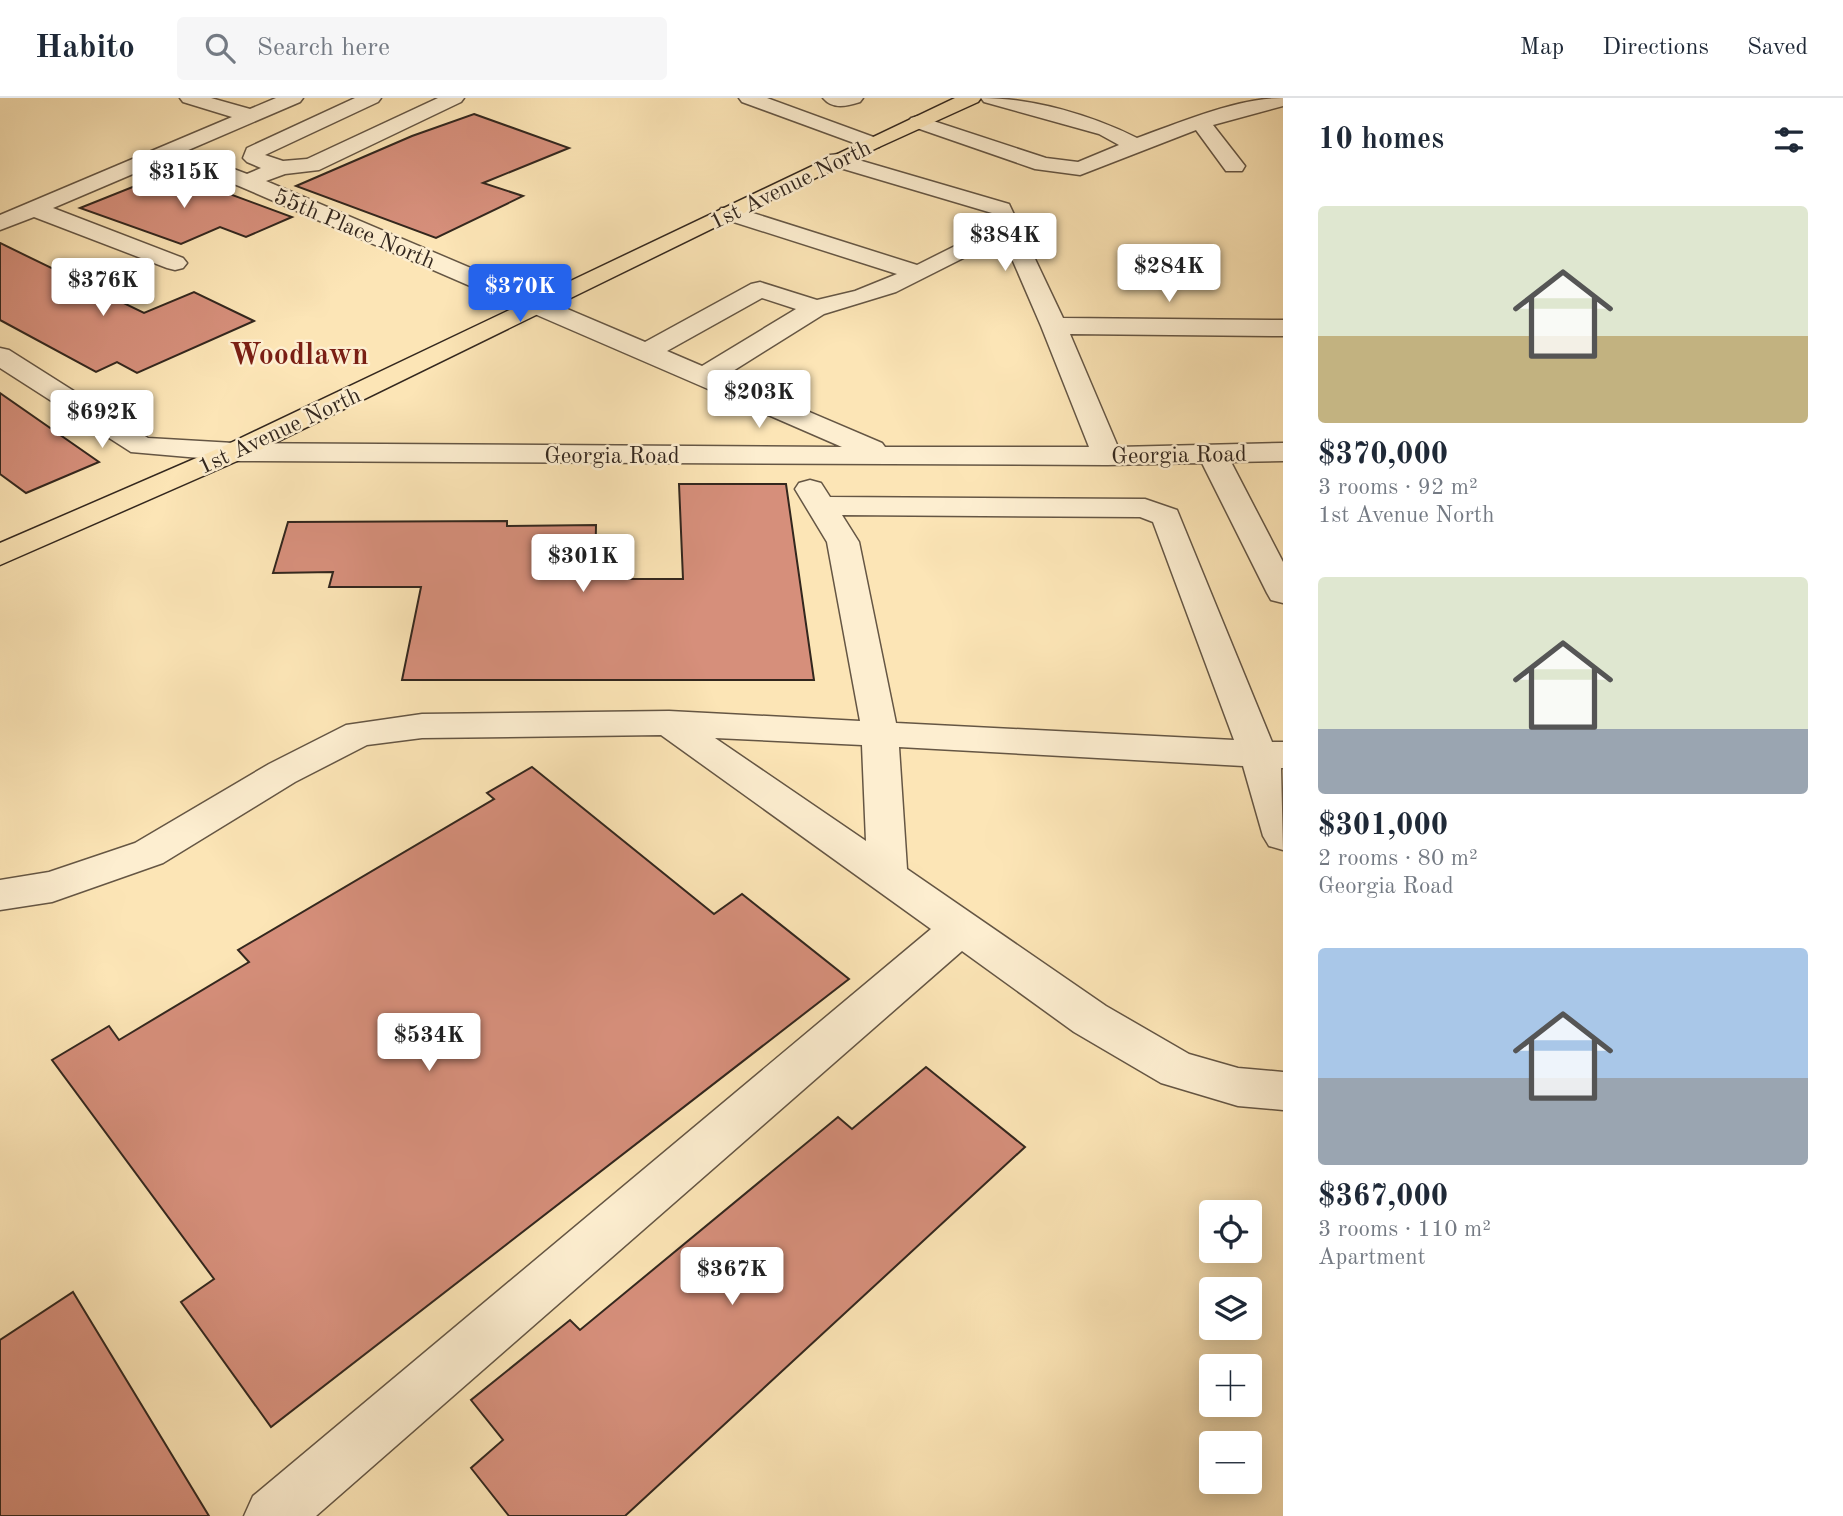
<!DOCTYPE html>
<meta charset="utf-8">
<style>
body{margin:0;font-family:"Old Standard TT",serif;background:#f6f6f7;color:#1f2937;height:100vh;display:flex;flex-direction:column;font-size:26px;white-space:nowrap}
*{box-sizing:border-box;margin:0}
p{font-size:23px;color:#747a83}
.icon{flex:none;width:38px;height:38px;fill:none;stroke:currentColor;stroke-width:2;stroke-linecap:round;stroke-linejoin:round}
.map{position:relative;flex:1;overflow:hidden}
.panel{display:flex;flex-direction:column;background:#fff;width:560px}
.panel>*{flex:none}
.fabs{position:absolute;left:1199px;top:1102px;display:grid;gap:14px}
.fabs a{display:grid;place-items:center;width:63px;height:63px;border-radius:7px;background:#fff;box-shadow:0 4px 18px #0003;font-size:35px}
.price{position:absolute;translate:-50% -60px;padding:0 16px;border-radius:7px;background:#fff;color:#222;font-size:23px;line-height:46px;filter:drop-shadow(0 2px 4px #0008)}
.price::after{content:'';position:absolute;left:50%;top:42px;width:21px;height:16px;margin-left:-10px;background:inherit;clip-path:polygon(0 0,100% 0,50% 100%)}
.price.current{background:#2563eb;color:#fff}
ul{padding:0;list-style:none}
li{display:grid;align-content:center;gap:14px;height:371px;padding:0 35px}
li span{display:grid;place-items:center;height:217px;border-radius:7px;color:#555}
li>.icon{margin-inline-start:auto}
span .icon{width:126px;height:126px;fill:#fffc;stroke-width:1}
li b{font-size:30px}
h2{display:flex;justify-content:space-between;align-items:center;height:84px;padding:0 35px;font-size:30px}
header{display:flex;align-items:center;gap:42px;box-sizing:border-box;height:98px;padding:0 35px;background:#fff;border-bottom:2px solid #e0e1e3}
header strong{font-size:33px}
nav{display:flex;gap:38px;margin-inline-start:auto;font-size:24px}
.search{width:490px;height:63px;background:#f6f6f7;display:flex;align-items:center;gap:18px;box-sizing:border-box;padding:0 24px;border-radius:7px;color:#747a83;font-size:26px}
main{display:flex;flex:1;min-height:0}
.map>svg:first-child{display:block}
</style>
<header>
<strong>Habito</strong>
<div class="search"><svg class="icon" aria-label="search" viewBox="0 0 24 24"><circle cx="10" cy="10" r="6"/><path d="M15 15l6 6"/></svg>Search here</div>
<nav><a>Map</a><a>Directions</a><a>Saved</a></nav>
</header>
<main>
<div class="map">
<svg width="1283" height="1418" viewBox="0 0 1283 1418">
<rect width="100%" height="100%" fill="#fce5b6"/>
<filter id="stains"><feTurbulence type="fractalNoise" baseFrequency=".00286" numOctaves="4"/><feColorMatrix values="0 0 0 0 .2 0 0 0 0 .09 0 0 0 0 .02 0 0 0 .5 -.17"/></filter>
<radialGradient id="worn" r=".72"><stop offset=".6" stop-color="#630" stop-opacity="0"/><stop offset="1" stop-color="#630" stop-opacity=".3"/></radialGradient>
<!-- building -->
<g fill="#d68f7b" stroke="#33271e" stroke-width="2">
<polygon points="474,16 569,50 483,85 523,98 436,140 296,88 412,38"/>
<polygon points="170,74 292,119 246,139 220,129 181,146 80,110"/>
<polygon points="0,145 144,215 194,194 254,223 137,275 117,264 96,274 0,222"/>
<polygon points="0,295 99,364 26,395 0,376"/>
<polygon points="679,386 786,386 814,582 402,582 421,489 329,489 333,474 273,475 288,424 507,423 507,428 596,427 595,481 683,481"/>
<polygon points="532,669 714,816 742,796 849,881 271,1329 181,1204 214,1181 52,962 109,928 119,942 249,864 238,852 494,701 487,695"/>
<polygon points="926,969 1025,1049 625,1418 509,1418 471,1370 503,1342 471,1302 570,1222 580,1232 838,1019 852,1031"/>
<polygon points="73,1194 209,1418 0,1418 0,1242"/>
</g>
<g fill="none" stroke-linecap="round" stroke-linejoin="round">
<defs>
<g id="minor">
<path d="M180 0H211L250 11 276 0H303L300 4 186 53 247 76 261 70 247 64 243 60 247 50 355 0H381L378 4 265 57 283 63 307 61 438 0H464L461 4 319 72 285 76 266 83 645 244 751 186 760 184 817 202 855 193 897 176 721 120 718 115 721 110H737L917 167 997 127 992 115 830 67 827 62 830 57 838 56 1009 106 1063 220 1283 222V238L1070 236 1118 349 1283 345V363L1231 364 1283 464V505L1271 502 1267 495 1202 365 1107 367 234 363 131 354 0 270V250L9 252 148 340 234 345 842 349 239 88 168 61 53 110 183 160 187 165 183 170 175 172 167 170 34 119 0 132V117L232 19 183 4ZM1003 140 1041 228 1089 349H885L882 345 725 278 824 216 896 194ZM762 200 796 211 702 268 667 253Z"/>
<polygon points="739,0 767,0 879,41 882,45 879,49 865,49 742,4"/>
<path d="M823 0H863L860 4C847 8 833 12 823 0Z"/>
<path d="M981 0C1033 0 1091 17 1137 40 1181 24 1237 0 1283 0V8L1213 27 1245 68 1242 73H1226L1196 32 1080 77 1035 71 911 28 908 24 911 20 918 18 1046 60 1078 64 1119 47 1099 36 984 4Z"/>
<path d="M810 382 821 385 830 399 1145 401 1177 412 1272 644H1283V670H1281L1283 752 1269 748 1263 738 1243 668 899 649 907 771 1106 908 1189 956 1238 970 1283 974V1012L1238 1008 1161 985 1074 934 962 853 316 1418H244L253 1398 931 831 661 637 422 640 367 647 295 684 163 765 52 804 0 812V782L49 774 135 745 269 666 346 627 422 616 669 613 860 623 827 444 795 391 799 385ZM842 417 1140 419 1153 424 1234 642 896 625 859 444ZM715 640 862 647 866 743Z"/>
</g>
<polygon id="major" points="955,0 981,0 978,4 879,49 244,360 0,467 0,445 224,348"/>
</defs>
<!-- minor casing -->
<use href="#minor" stroke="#655644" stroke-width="3"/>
<!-- major casing -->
<use href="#major" stroke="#33271e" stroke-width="3"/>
<!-- minor -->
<use href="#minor" fill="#fdeed0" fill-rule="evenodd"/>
<!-- major -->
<use href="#major" fill="#fce5b6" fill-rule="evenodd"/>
</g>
<g text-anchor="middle" stroke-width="5" stroke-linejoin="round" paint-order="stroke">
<!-- far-street labels -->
<g font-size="23" fill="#33271e" stroke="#fdeed0">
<text transform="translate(790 86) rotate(-26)" y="8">1st Avenue North</text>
<text transform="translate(355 130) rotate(23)" y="8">55th Place North</text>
<text transform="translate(279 332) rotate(-25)" y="8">1st Avenue North</text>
<text transform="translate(1179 356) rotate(-1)" y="8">Georgia Road</text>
<text x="612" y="365">Georgia Road</text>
</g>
<!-- far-district labels -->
<g font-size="30" font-weight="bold" fill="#7a1f14" stroke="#fdeed0">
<text x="299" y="266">Woodlawn</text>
</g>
</g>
<rect width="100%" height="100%" filter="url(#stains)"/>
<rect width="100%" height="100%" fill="url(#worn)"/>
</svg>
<div class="fabs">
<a><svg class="icon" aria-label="locate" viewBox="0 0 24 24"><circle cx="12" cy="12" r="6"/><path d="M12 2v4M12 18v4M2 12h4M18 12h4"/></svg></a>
<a><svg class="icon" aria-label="layers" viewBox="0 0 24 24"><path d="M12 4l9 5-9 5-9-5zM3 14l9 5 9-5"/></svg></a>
<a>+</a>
<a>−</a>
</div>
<b class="price" style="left:184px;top:112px">$315K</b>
<b class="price" style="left:1005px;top:175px">$384K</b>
<b class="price" style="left:1169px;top:206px">$284K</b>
<b class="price" style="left:103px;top:220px">$376K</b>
<b class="price current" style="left:520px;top:226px">$370K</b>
<b class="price" style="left:759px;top:332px">$203K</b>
<b class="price" style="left:102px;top:352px">$692K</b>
<b class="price" style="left:583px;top:496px">$301K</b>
<b class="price" style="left:429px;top:975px">$534K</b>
<b class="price" style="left:732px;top:1209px">$367K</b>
</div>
<section class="panel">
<h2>10 homes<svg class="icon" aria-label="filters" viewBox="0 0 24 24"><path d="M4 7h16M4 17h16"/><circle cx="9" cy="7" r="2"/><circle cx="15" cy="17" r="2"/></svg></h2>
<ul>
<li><span style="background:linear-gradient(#dfe7d0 60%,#c2b280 0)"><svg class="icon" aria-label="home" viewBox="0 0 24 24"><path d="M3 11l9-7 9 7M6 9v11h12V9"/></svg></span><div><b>$370,000</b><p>3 rooms · 92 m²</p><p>1st Avenue North</p></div></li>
<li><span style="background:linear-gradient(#dfe7d0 70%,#9aa5b1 0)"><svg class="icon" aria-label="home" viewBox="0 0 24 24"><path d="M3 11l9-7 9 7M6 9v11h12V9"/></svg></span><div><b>$301,000</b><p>2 rooms · 80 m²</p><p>Georgia Road</p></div></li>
<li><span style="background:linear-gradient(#a9c7e8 60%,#9aa5b1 0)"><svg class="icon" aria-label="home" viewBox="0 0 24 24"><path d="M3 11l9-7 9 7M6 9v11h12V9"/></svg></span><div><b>$367,000</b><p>3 rooms · 110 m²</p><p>Apartment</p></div></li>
</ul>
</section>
</main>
